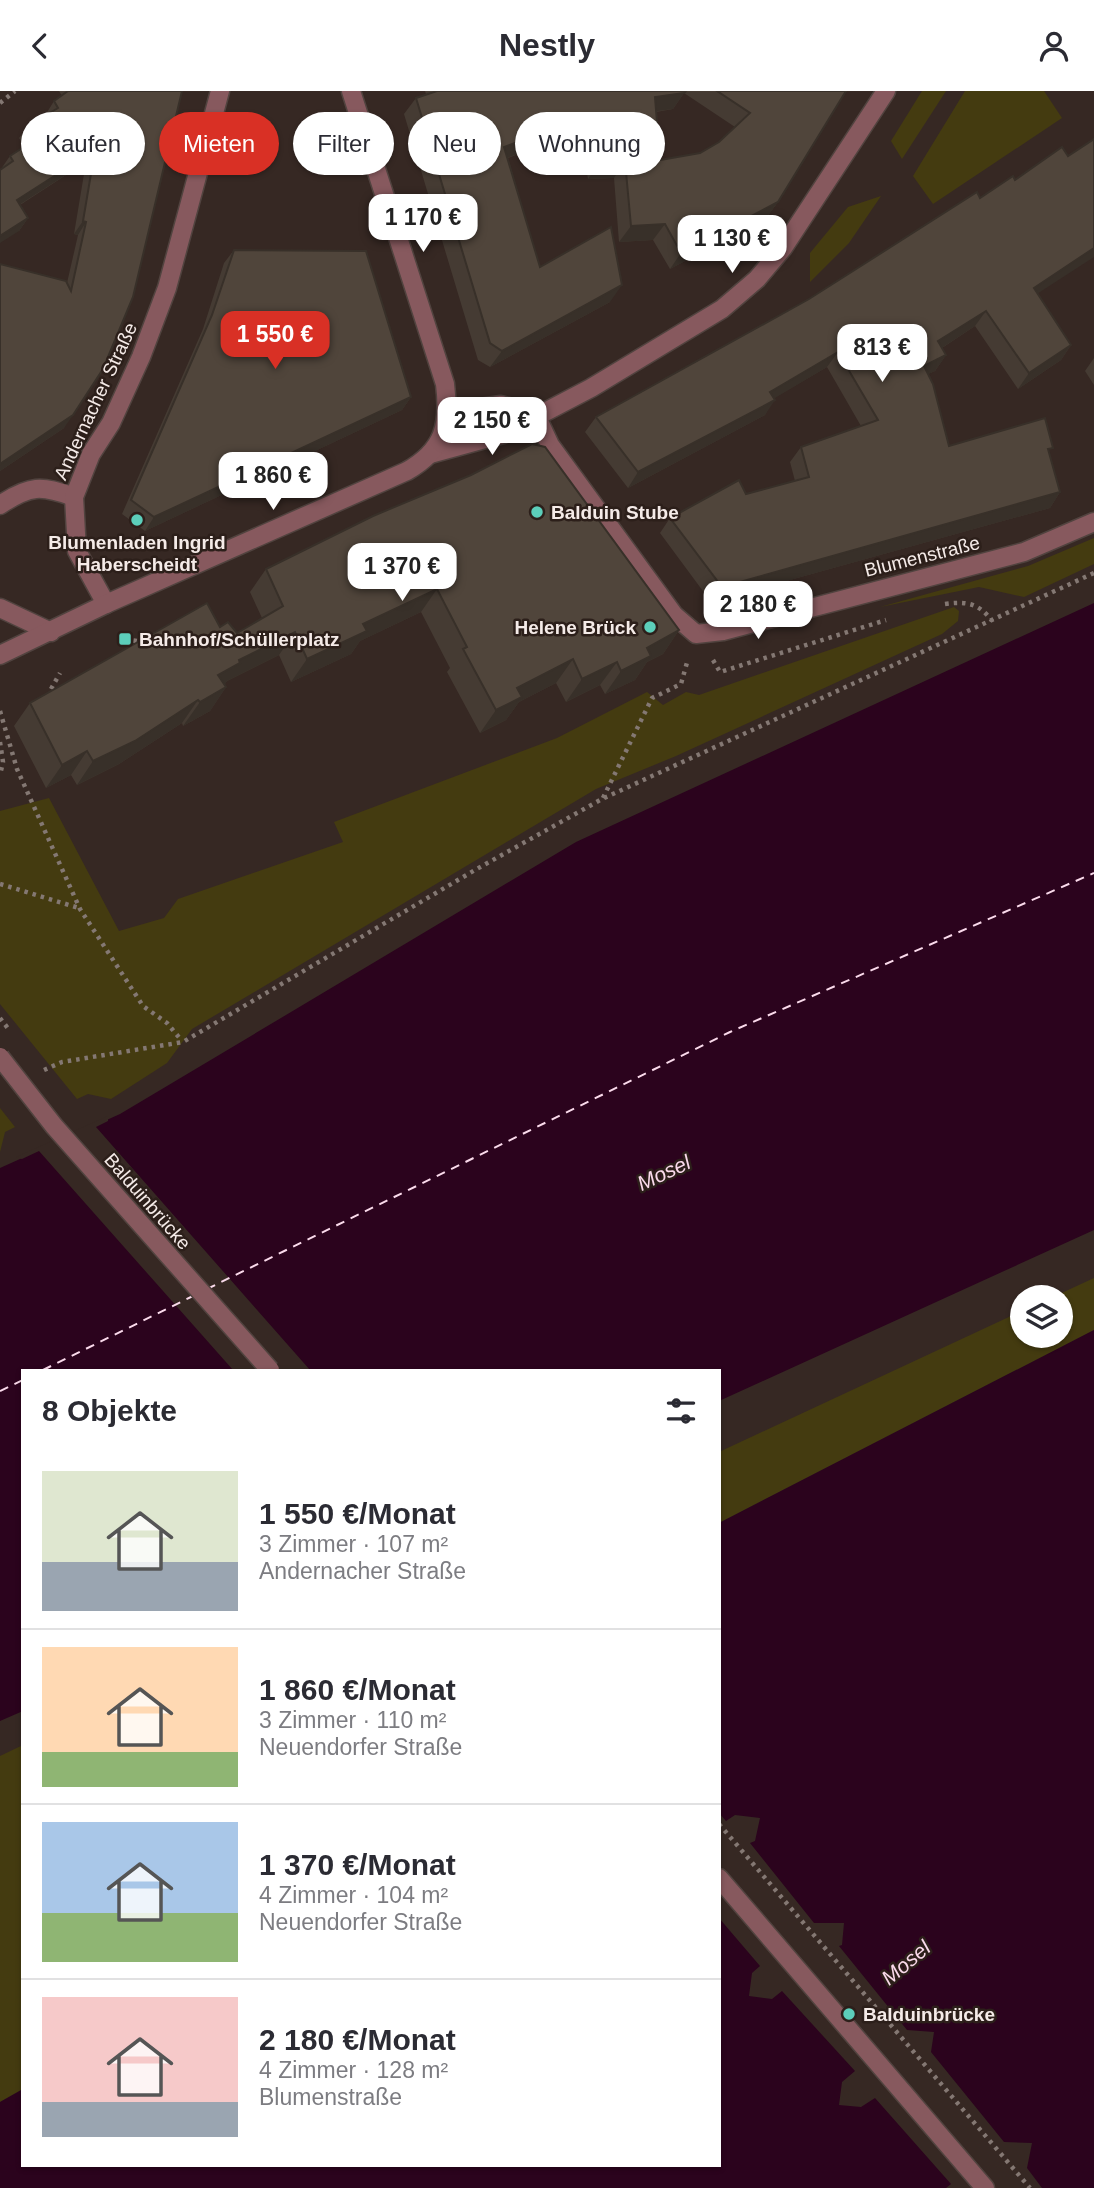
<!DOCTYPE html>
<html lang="de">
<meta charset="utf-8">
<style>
body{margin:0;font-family:Arial,sans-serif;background:#f2f2f3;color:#2b2b33;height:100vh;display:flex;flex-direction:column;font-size:26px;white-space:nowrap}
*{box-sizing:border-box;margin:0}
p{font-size:23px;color:#7c7c81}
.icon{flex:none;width:38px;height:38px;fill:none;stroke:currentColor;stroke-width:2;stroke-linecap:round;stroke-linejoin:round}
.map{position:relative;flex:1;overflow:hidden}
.drawer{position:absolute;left:21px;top:1278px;width:700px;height:798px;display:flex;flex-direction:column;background:#fff;border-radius:0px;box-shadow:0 2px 5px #0004}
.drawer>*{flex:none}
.hud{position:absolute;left:21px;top:21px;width:700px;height:63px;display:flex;gap:14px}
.controls{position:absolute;left:1010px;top:1194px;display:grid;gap:14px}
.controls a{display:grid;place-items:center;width:63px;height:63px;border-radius:50%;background:#fff;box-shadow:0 2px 5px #0004;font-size:35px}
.price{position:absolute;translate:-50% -60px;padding:0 16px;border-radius:14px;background:#fff;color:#222;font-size:23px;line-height:46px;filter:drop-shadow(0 2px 4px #0008)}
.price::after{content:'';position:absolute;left:50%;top:42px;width:21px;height:16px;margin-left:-10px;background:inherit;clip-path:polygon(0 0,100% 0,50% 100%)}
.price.current{background:#d93025;color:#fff}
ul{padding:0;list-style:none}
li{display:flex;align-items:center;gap:21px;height:175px;padding:0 21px}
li+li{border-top:2px solid #e1e1e2}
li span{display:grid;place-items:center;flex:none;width:196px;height:140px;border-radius:0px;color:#555}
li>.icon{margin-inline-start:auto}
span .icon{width:84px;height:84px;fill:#fffc;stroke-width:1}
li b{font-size:30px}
h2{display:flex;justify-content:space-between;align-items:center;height:84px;padding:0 21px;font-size:30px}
.pill{padding:0 24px;border-radius:32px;background:#fff;box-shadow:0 2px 5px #0004;font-size:24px;line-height:63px}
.pill.current{background:#d93025;color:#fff}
header{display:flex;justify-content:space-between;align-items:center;height:91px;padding:0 21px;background:#fff;font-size:32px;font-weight:600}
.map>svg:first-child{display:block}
</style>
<header><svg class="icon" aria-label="back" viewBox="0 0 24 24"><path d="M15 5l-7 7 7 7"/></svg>Nestly<svg class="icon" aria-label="person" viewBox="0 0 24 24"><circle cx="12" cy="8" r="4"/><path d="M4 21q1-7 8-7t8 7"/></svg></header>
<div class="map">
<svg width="1094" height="2097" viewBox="0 0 1094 2097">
<rect width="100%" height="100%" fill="#362823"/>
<!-- green -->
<g fill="#443b10">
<polygon points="922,0 946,0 902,68 891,50"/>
<polygon points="965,0 1044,0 1062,27 933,113 913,85"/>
<polygon points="881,105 849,152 810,191 810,162 848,116"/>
<polygon points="1094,447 1094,473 1024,506 979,496 880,516 1028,475"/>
<polygon points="954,516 959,520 958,530 942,543 676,665 596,698 192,938 167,972 111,1008 88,1003 77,1008 0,913 0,720 49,707 119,840 164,827 178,808 343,751 334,731 557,647 647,601 663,614 686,601 699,604"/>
<polygon points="0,1017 15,1036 5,1041 0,1061"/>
<polygon points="1094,1187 1094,1239 719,1432 719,1361 1022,1220 1022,1244 1060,1244 1060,1206 1053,1206"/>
<polygon points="23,1654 23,1998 0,2011 0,1665"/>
</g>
<!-- water -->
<g fill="#2b031d">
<polygon points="1094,512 1094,1139 719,1310 719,1279 23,1279 23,1620 0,1630 0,1077 120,1023 576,751"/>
<polygon points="1094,1239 1094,2097 0,2097 0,2011 23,1998 23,2074 719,2074 719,1432"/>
</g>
<!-- pier -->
<g fill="#362823">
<polygon points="108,1025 108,1030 96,1036 310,1279 233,1279 39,1060 22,1068 16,1066"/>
<polygon points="719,1722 726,1730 735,1724 760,1727 755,1750 750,1752 814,1832 844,1832 842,1854 839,1855 907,1939 934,1941 931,1961 1004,2051 1032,2052 1027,2077 1042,2097 946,2097 951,2093 875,2007 861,2016 839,2014 842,1991 855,1980 782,1900 772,1908 749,1905 752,1882 760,1875 719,1827"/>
</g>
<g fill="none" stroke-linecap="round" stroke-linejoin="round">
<!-- ferry -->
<g stroke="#fadaeb" stroke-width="2" stroke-dasharray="9 7" stroke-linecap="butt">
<polyline points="207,1198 730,941 1094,782"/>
<polyline points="43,1279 193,1205"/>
<polyline points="0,1300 23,1289"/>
</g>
<defs>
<g id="service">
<path d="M0 414C30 394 41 394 74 406"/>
<polyline points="0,517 51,541"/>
</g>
<g id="minor">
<polyline points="447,322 501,314 536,324"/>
<polyline points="536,324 550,354 674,524 696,543 723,540 1024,461 1094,431"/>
<polyline points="430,363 503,343 591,297 722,218 757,188 783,157 886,0"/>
<polyline points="106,513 77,460 74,406 91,363 111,332 141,266 167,197 220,0"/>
</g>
<g id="tertiary">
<path d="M0 564 106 513 407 380C444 359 450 334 445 293L351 0"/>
<polyline points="719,1787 985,2097"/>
</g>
</defs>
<!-- service casing -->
<use href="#service" stroke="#51433f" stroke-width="21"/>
<!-- minor casing -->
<use href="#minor" stroke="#51433f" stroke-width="21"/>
<!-- tertiary casing -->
<use href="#tertiary" stroke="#51433f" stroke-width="21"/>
<!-- path -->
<g stroke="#847873" stroke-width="4.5" stroke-dasharray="3.5 5" stroke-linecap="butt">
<polyline points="0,12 15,0"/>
<path d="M945 513C966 510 979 512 992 530"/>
<polyline points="125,548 142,551"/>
<polyline points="713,569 720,581 886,529"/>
<polyline points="51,598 60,582"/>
<polyline points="0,620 17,678 80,818 143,915 167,932 182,950"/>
<polyline points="0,651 3,671 0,684"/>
<polyline points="603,707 652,607 681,593 688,568"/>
<polyline points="0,793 79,817"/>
<polyline points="44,979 62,971 183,951 475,779 602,708 1094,482"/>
<polyline points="719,1733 1030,2097"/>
</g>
<!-- service -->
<use href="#service" stroke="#87595e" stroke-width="18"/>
<!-- minor -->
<use href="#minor" stroke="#87595e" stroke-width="18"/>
<!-- tertiary -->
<use href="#tertiary" stroke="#87595e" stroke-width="18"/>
<defs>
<polyline id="tertiary-bridge" points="0,966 54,1035 270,1279"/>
</defs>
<!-- tertiary-bridge casing -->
<use href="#tertiary-bridge" stroke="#51433f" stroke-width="21" stroke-linecap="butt"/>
<!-- path-bridge -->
<polyline stroke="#847873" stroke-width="4.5" stroke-dasharray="3.5 5" stroke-linecap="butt" points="0,927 10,940"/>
<!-- tertiary-bridge -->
<use href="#tertiary-bridge" stroke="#87595e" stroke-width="18"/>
</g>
<!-- wall -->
<g fill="#453b33" fill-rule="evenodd">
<polygon points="59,0 182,0 64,337 0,380 0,173 67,192 78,144 74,143 86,71 20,114 28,127 19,140 1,78 10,65 25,56 19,47 28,35 46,24 46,23 54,10 62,5"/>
<path d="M425 0H846L778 111 766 127 670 178 653 149 619 151 614 87 588 88 579 40 508 67 540 176 610 211 490 276 478 269 404 23 416 7 426 3ZM684 2 735 36 719 51 700 62 660 69 656 21 673 18Z"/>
<polygon points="234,159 411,306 402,319 145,440 122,423 203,238 224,172"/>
<polygon points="1037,203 1071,254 1061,269 1018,298 975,235 942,257 946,264 935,280 928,283 949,355 1049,363 1060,401 1050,417 711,511 660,442 670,427 746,403 795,390 790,371 801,356 861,335 827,276 774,307 765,324 628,397 585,341 596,326"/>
<polygon points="1094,267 1094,294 1085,280"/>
<polygon points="373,425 679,539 663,563 647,571 635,589 605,603 600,594 566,611 556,592 519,611 506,629 480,642 447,581 450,577 421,521 360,550 351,563 291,591 279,564 227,590 224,594 226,596 210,620 183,635 182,632 119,673 77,694 71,684 46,697 14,635 30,612 220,536 237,542 262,527 250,501 266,478"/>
</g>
<!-- shaded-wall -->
<g fill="#383029">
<polygon points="684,2 673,18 643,22 655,6"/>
<polygon points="590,24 579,40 493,72 504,56"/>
<polygon points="95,59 86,71 8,121 17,109"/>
<polygon points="625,70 614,87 588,88 599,72"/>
<polygon points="778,111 766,127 670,178 681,162"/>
<polygon points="28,127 19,140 0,152 0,145"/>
<polygon points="83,130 86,131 78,144 74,143"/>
<polygon points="665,133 653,149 619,151 631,135"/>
<polygon points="1094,157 1094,166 1023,212 1034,197"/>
<polygon points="622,194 610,211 490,276 502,260"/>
<polygon points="986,220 975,235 928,266 938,250"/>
<polygon points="1071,254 1061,269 1018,298 1029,282"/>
<polygon points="838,261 827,276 760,316 770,301"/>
<polygon points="946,264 935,280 914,290 924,275"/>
<polygon points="411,306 402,319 145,440 154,426"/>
<polygon points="775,309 765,324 628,397 638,381"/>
<polygon points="73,324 64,337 0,380 0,373"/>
<polygon points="1060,401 1050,417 711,511 722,496"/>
<polygon points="437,498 421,521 360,550 351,563 291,591 307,568 363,533"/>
<polygon points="679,539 663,563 647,571 635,589 605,603 621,580 647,557"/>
<polygon points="295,541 279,564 227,590 224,595 218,584 239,569"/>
<polygon points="573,568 556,592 519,611 506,629 480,642 496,619 517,597"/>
<polygon points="617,571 600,594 566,611 582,588"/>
<polygon points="226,596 210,620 183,635 200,611"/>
<polygon points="198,609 182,632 119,673 77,694 93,670"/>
<polygon points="87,660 71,684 46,697 62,674"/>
</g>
<!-- building -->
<g fill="#50453b" stroke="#383029" stroke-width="2">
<polygon points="68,0 182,0 133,206 103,278 73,324 0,373 0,173 66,190 71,200 86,131 83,130 95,59 17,109 28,127 0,145 0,79 13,70 10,65 36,48 28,35 58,17 54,10"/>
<polygon points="437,0 686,0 684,2 655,6 660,69 700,62 719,51 750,22 717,0 846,0 778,111 681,162 665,133 631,135 625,70 599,72 590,24 504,56 540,176 611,136 622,194 502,260 490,252 416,7"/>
<polygon points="1094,48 1094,157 1034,197 1071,254 1029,282 986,220 938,250 946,264 924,275 933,293 949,355 1045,327 1053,357 1048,358 1060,401 722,496 670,427 739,389 746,403 809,386 801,356 878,329 838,261 770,301 775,309 638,381 596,326 809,208 977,101 980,107 1013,85 1015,89 1062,56 1068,65"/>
<polygon points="234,159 366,160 411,306 154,426 131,409 212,224"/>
<polygon points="532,353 545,356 679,539 647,557 651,565 621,580 617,571 582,588 573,568 517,597 522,606 496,619 463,558 467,556 437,498 363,533 367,540 307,568 295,541 239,569 240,572 218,584 226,596 200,611 198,609 135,650 93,670 87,660 62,674 30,612 207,512 220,536 228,531 237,542 283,515 266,478 373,425 471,384"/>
</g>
<!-- markers -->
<g fill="#5cceba" stroke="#2c1f1a" stroke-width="2.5">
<circle cx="537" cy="421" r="7"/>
<circle cx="137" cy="429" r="7"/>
<circle cx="650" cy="536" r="7"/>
<rect x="118" y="541" width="14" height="14" rx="3.5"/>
<circle cx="849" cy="1923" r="7"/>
</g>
<g text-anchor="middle" stroke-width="5" stroke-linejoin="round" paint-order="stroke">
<!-- street labels -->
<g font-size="19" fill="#f5ebe8" stroke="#2c1f1a">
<text transform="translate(95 310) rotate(-65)" y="7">Andernacher Straße</text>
<text transform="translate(922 465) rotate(-14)" y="7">Blumenstraße</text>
<text transform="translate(148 1110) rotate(49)" y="7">Balduinbrücke</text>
</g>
<!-- poi labels -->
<g font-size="19" font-weight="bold" fill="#f5ebe8" stroke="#2c1f1a" text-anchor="start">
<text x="551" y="428">Balduin Stube</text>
<text x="137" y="458" text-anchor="middle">Blumenladen Ingrid<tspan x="137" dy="22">Haberscheidt</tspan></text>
<text x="636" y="543" text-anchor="end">Helene Brück</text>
<text x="139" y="555">Bahnhof/Schüllerplatz</text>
<text x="863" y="1930">Balduinbrücke</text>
</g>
<!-- water labels -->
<g font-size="21" font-style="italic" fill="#fadaeb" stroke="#2c1f1a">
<text transform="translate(664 1082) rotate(-25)" y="7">Mosel</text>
<text transform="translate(906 1872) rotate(-40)" y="7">Mosel</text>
</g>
</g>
</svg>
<div class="controls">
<a><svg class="icon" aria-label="layers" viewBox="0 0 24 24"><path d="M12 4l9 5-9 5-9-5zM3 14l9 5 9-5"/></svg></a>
</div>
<b class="price" style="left:423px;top:163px">1 170 €</b>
<b class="price" style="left:732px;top:184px">1 130 €</b>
<b class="price current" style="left:275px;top:280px">1 550 €</b>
<b class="price" style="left:882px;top:293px">813 €</b>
<b class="price" style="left:492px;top:366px">2 150 €</b>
<b class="price" style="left:273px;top:421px">1 860 €</b>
<b class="price" style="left:402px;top:512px">1 370 €</b>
<b class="price" style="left:758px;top:550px">2 180 €</b>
<div class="hud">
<a class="pill">Kaufen</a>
<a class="pill current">Mieten</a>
<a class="pill">Filter</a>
<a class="pill">Neu</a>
<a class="pill">Wohnung</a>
</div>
<section class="drawer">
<h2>8 Objekte<svg class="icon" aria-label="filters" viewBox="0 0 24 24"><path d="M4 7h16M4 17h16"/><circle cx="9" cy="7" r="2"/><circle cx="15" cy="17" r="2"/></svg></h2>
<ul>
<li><span style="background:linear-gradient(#dfe7d0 65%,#9aa5b1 0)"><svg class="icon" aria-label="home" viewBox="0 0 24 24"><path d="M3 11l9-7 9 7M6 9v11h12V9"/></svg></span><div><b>1 550 €/Monat</b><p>3 Zimmer · 107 m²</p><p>Andernacher Straße</p></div></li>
<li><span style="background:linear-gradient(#ffd9b3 75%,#8fb573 0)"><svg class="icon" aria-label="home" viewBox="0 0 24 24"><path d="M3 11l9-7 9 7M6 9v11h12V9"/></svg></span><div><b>1 860 €/Monat</b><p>3 Zimmer · 110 m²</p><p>Neuendorfer Straße</p></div></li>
<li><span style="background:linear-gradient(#a9c7e8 65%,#8fb573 0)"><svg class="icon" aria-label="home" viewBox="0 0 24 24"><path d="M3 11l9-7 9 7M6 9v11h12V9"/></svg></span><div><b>1 370 €/Monat</b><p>4 Zimmer · 104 m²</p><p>Neuendorfer Straße</p></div></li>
<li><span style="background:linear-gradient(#f6c9c9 75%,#9aa5b1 0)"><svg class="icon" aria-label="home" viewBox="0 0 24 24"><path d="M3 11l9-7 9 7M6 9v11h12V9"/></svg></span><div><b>2 180 €/Monat</b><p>4 Zimmer · 128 m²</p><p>Blumenstraße</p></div></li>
</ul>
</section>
</div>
